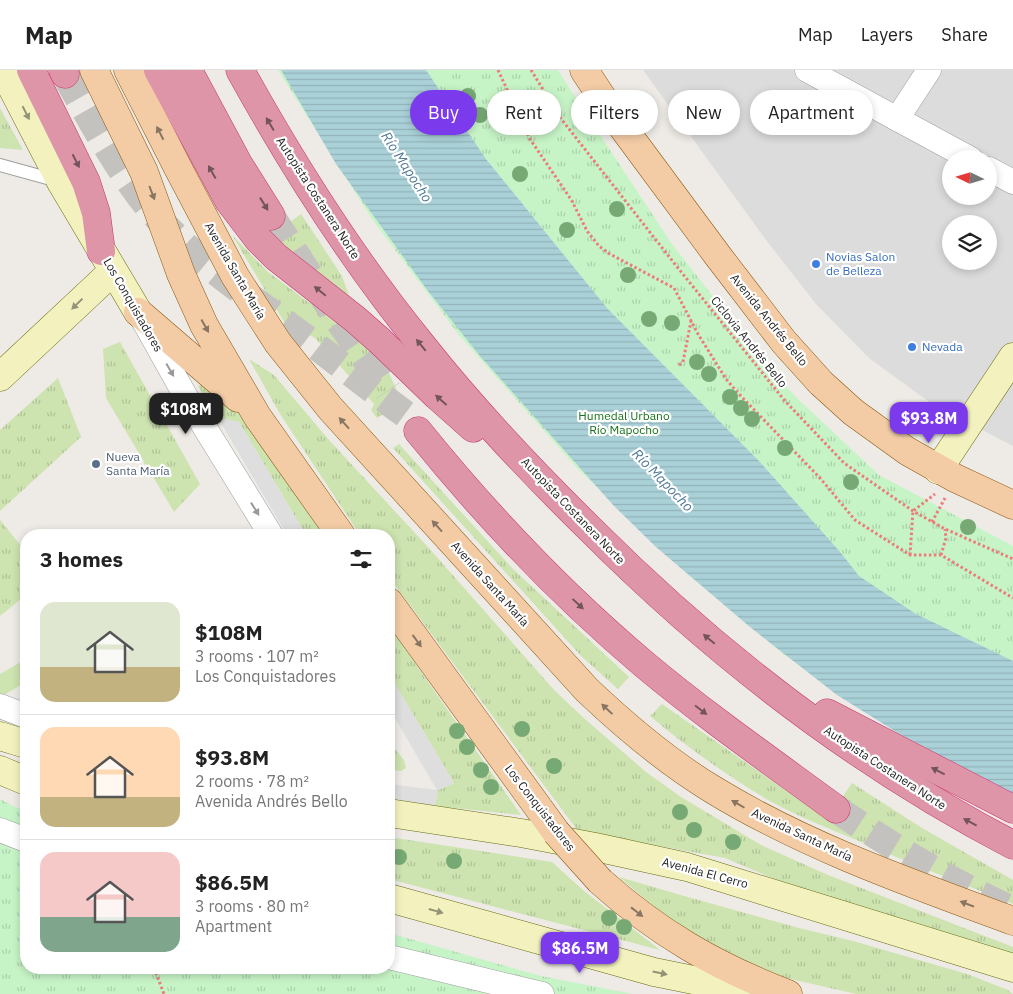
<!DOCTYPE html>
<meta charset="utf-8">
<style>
body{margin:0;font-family:"IBM Plex Sans",sans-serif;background:#f6f6f6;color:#222;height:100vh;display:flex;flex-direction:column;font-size:19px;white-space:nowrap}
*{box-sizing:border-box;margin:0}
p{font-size:16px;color:#767676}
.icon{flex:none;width:28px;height:28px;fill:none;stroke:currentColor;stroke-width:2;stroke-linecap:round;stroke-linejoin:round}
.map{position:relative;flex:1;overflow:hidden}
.drawer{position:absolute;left:20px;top:459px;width:375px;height:445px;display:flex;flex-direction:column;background:#fff;border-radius:20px;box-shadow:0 2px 8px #0003}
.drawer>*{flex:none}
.hud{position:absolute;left:410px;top:20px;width:475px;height:45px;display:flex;gap:10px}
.needle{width:32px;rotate:275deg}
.fabs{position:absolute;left:942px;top:80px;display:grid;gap:10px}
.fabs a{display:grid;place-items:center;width:55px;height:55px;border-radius:50%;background:#fff;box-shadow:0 2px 8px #0003;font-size:25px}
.price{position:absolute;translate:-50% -42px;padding:0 11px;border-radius:10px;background:#7c3aed;color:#fff;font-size:16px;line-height:32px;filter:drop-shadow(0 1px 2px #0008)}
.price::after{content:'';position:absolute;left:50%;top:30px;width:15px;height:11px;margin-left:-8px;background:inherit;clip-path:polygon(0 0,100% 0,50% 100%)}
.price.selected{background:#222;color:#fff}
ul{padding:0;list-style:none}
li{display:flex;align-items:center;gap:15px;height:125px;padding:0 20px}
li+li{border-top:1px solid #e0e0e0}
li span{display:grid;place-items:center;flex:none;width:140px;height:100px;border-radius:15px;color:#555}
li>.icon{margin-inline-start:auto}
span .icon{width:60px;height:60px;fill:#fffc;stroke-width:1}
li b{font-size:21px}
h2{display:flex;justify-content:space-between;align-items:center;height:60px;padding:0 20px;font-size:21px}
.tag{padding:0 18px;border-radius:22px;background:#fff;box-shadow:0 2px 8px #0003;font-size:18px;line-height:45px}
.tag.selected{background:#7c3aed;color:#fff}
header{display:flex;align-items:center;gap:30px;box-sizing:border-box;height:70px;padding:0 25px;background:#fff;border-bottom:1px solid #e0e0e0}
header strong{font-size:24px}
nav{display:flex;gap:28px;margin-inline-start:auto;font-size:18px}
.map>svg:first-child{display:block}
</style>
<header>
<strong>Map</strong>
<nav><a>Map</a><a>Layers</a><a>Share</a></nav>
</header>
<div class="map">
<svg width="1013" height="924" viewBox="0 0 1013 924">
<defs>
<pattern id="grass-tufts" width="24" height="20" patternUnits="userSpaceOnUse" patternTransform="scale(1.25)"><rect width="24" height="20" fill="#cde3b0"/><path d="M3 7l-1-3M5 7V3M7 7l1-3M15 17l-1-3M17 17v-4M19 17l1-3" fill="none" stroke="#b0c297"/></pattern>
<pattern id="park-tufts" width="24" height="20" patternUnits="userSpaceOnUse" patternTransform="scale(1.25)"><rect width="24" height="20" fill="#c7f4c7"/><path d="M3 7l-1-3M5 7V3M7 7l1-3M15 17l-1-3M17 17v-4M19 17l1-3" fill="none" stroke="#aad1aa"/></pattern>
<pattern id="water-rules" width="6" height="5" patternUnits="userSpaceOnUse" patternTransform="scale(1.25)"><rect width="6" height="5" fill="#aad1d8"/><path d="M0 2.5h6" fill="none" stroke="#92b3b9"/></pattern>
</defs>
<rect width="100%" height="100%" fill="#eeebe6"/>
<!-- residential -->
<path fill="#dcdcdc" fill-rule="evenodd" d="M643 0H1013V376L932 334 869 288 816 234 766 170ZM951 89H989V126H951ZM951 154H989V191H951Z"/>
<!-- grass -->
<g fill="url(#grass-tufts)">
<polygon points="0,38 23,80 0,78"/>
<polygon points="301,144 342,206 351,231 271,166"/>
<polygon points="232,165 268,202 382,287 397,321 394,335 385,343 377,348 371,340 374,334 315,268 307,264 298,268 289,260"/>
<polygon points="120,272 200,414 174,442 106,328 103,279"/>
<polygon points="249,289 274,305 329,370 427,476 555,621 586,650 646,702 681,727 761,775 828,805 1013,877 1013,887 791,816 725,788 578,761 389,507 389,465 360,465 280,344"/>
<polygon points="58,308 81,367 0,441 0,360"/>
<polygon points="202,314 237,338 325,465 306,465 239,352 218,348 198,316"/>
<polygon points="399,374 513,499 629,607 618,619 581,586 393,378"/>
<polygon points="0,450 26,482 26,525 0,546"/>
<polygon points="389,556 521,745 435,736 438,720 454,713 389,604"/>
<path d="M662 634 827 749 852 713 922 758 1013 810V834C960 813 907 792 854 769 825 757 795 745 768 730 726 705 687 677 650 646Z"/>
<polygon points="389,672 404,690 406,698 401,701 389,700"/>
<polygon points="389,767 552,792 584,821 660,880 389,809"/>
<polygon points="619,807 684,826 799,858 853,871 967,904 1008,920 1013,924 856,924 778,906 726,885 675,854"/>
</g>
<!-- park -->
<g fill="url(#park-tufts)">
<polygon points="278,0 421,0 449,46 602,236 806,444 760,392 607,238 486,89 426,0 558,0 577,30 672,174 766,294 798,329 879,405 1013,476 1013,726 894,661 782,583 684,501 577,398 459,265 372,149"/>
<polygon points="0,729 15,737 26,740 26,898 389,898 389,863 541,906 633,924 0,924"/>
</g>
<!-- garden -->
<polygon fill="#cde3b0" points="26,589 26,612 4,625 0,624 0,604"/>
<!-- parking -->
<g fill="#dedede">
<polygon points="218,348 239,352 306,465 287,465"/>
<polygon points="389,604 454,713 438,720 435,736 389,728 389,714 437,720 389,638"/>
</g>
<!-- water -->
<polygon fill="url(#water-rules)" points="281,0 426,0 486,89 607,238 760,392 841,483 859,506 916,544 1013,591 1013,724 898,663 837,625 750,557 656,477 614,436 480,286 428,221 336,94"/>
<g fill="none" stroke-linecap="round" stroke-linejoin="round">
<!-- highway-tunnel -->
<g stroke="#c4c2be" stroke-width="28" stroke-dasharray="28 14" stroke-linecap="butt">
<path d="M65 4C91 50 117 98 150 139 192 189 245 223 296 261 333 288 368 317 405 344"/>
<polyline points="271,146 337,248 388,321"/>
<path d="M836 739C891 776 947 810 1008 838"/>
</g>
<defs>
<polyline id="lane" points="0,95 58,111"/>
<g id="street">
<polyline points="807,0 971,89"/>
<polyline points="897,49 929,0"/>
<polyline points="989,99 1013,112"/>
<polyline points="142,248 186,327 271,465"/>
<polyline points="0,636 26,646"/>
<polyline points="0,760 26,770"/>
<polyline points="389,887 542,924"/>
</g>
<g id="secondary">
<polyline points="3,0 61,112 138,242"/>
<polyline points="0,307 113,201"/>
<polyline points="938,400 1013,287"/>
<polyline points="0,666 26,674"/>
<polyline points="0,700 26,711"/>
<polyline points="389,743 521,763 595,777 687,797 1013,898"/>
<polyline points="389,828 654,902 708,913 771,920"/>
</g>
<g id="primary">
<polyline points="94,0 144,102 181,204 204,255 257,346 341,465"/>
<path d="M128 0 178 98 235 206 278 273 330 338 587 620C626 657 666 691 712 719 805 776 910 813 1013 851"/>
<polyline points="584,0 615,47 718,186 784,272 821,313 853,342 907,381 955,408 1013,435"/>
<polyline points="138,242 238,328"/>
<polyline points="389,532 556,762"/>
<path d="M600 811C658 863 715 896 788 924"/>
</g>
<g id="highway">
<polyline points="31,0 86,112 96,143 101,181"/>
<polyline points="63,0 65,4"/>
<polyline points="158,0 229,131 258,169 276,187 355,249 380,271 437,326 473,358"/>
<polyline points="188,0 239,95 271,146"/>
<path d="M240 0C293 96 352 189 421 274 473 340 531 401 590 459 715 584 856 693 1013 775"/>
<path d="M418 361C486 445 562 525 645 595 706 646 772 692 836 739"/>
<polyline points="827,643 1013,739"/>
</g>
</defs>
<!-- lane casing -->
<use href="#lane" stroke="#9f9f9f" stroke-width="14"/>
<!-- street casing -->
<use href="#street" stroke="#9f9f9f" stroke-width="25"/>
<!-- secondary casing -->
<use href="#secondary" stroke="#686b10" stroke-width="29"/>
<!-- primary casing -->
<use href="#primary" stroke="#8a580f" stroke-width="29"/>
<!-- highway casing -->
<use href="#highway" stroke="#c93673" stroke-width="29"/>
<!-- path -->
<g stroke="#ec7c79" stroke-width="3" stroke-dasharray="2.5 2.5" stroke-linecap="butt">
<polyline points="498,0 530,69 572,131 587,161 599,176 608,183 674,218 698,264 726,309 737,322 820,408 855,450 910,485 941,485 1013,528"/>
<polyline points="531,0 562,50 674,193 785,331 844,393 913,441 945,459 1013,489"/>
<polyline points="679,295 683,292 691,251"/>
<polyline points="932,452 945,428"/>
<polyline points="910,485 913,441 935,424"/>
<polyline points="941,485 946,468 945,459"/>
<polyline points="154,898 164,924"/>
</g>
<!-- lane -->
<use href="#lane" stroke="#fff" stroke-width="12"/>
<!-- street -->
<use href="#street" stroke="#fff" stroke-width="24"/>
<!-- secondary -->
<use href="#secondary" stroke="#f3f2bf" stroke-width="28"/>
<!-- primary -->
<use href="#primary" stroke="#f3cca6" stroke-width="28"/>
<!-- highway -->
<use href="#highway" stroke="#de95a8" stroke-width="28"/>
<defs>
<polyline id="primary-bridge" points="556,762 600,811"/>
</defs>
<!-- primary-bridge casing -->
<use href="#primary-bridge" stroke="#8a580f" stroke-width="29" stroke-linecap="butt"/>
<!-- primary-bridge -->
<use href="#primary-bridge" stroke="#f3cca6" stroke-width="28"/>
</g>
<!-- trees -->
<g fill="#77a974">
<circle cx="468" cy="26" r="8"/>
<circle cx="480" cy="45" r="8"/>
<circle cx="520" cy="104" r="8"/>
<circle cx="617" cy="139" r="8"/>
<circle cx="567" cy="160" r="8"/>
<circle cx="628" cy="205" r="8"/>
<circle cx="649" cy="249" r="8"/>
<circle cx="672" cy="253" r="8"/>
<circle cx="697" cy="292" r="8"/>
<circle cx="709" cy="304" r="8"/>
<circle cx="730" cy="327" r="8"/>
<circle cx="741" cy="338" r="8"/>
<circle cx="752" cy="349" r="8"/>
<circle cx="785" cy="378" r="8"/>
<circle cx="851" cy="412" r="8"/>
<circle cx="968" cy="457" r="8"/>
<circle cx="522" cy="659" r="8"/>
<circle cx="457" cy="661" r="8"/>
<circle cx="467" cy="677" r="8"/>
<circle cx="554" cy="696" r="8"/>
<circle cx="481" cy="700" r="8"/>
<circle cx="491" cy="717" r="8"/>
<circle cx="680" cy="742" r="8"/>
<circle cx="694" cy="760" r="8"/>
<circle cx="733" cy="772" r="8"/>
<circle cx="399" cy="787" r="8"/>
<circle cx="454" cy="791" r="8"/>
<circle cx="609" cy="848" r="8"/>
<circle cx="624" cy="857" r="8"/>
</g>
<!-- one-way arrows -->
<defs><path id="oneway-solid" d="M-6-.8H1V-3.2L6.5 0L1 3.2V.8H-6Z" transform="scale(1.25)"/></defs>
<g fill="#939377">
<use href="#oneway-solid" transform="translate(26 43) rotate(63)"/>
<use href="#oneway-solid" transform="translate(77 234) rotate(136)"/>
<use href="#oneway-solid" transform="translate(436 841) rotate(16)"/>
<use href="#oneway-solid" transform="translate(660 903) rotate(12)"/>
</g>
<g fill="#74545c">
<use href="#oneway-solid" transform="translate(270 54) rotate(-121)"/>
<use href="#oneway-solid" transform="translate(76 91) rotate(63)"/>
<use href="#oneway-solid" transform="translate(212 102) rotate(-119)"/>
<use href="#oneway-solid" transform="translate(264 134) rotate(58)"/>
<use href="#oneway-solid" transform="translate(320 221) rotate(-141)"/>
<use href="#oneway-solid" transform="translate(421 275) rotate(-129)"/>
<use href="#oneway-solid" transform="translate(441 330) rotate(-138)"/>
<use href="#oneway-solid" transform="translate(578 534) rotate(43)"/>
<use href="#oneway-solid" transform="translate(709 569) rotate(-140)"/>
<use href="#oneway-solid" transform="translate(701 640) rotate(37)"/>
<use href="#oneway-solid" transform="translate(938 701) rotate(-153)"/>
<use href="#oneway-solid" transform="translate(970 752) rotate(-152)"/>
</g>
<g fill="#887562">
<use href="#oneway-solid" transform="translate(160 63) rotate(-117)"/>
<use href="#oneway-solid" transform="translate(152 123) rotate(69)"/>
<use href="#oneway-solid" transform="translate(205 256) rotate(61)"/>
<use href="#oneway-solid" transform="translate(344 353) rotate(-132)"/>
<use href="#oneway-solid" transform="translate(437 456) rotate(-132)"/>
<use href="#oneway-solid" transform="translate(417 571) rotate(54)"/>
<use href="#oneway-solid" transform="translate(607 639) rotate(-137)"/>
<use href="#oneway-solid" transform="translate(738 734) rotate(-150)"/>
<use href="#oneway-solid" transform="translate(967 834) rotate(-159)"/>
<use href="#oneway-solid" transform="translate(637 842) rotate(38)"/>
</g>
<g fill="#9a9a9a">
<use href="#oneway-solid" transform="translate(170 300) rotate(60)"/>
<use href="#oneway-solid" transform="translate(255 439) rotate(58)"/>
</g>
<!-- markers -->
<g fill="#3f7fe0" stroke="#fff" stroke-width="2">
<circle cx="816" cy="194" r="5"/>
<circle cx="912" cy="277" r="5"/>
</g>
<circle fill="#5c6f8a" stroke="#fff" stroke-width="2" cx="96" cy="394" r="5"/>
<g text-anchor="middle" stroke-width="4.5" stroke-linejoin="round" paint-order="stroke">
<!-- street labels -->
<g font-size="12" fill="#1e1e1e" stroke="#fff">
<text transform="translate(318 128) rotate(57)" y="4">Autopista Costanera Norte</text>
<text transform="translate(235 201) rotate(60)" y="4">Avenida Santa María</text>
<text transform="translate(133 235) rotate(60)" y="4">Los Conquistadores</text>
<text transform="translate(769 250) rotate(51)" y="4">Avenida Andrés Bello</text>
<text transform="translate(749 272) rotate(51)" y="4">Ciclovía Andrés Bello</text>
<text transform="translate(573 441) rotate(46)" y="4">Autopista Costanera Norte</text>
<text transform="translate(490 514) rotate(48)" y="4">Avenida Santa María</text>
<text transform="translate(885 698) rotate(33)" y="4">Autopista Costanera Norte</text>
<text transform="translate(540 738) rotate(52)" y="4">Los Conquistadores</text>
<text transform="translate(802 765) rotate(25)" y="4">Avenida Santa María</text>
<text transform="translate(705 803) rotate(15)" y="4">Avenida El Cerro</text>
</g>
<!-- shop labels -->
<g font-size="12" fill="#366cbe" stroke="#fff" text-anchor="start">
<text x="826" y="191">Novias Salon<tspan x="826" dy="14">de Belleza</tspan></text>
<text x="922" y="281">Nevada</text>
</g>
<!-- park labels -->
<g font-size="12" fill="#167317" stroke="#fff">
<text x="624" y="350">Humedal Urbano<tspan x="624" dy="14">Río Mapocho</tspan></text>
</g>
<!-- service labels -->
<g font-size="12" fill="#4e5e75" stroke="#fff" text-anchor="start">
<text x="106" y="391">Nueva<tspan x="106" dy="14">Santa María</tspan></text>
</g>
<!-- water labels -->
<g font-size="14" font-style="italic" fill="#4d7896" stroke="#fff">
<text transform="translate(407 97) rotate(57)" y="5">Río Mapocho</text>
<text transform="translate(663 410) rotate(46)" y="5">Río Mapocho</text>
</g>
</g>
</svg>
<div class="fabs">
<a><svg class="needle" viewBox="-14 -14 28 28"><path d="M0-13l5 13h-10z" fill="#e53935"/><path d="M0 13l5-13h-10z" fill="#767676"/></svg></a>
<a><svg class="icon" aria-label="layers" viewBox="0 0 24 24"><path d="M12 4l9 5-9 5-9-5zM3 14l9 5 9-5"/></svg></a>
</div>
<b class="price selected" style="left:186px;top:365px">$108M</b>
<b class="price" style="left:929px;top:374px">$93.8M</b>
<b class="price" style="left:580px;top:904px">$86.5M</b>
<div class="hud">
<a class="tag selected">Buy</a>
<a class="tag">Rent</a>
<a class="tag">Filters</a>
<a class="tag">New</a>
<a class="tag">Apartment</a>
</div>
<section class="drawer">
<h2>3 homes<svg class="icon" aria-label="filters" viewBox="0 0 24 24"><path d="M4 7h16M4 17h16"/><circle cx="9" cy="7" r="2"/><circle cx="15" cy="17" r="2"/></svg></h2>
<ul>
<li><span style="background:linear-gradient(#dfe7d0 65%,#c2b280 0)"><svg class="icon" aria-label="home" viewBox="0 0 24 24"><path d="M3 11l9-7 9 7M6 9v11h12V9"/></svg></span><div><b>$108M</b><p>3 rooms · 107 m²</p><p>Los Conquistadores</p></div></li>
<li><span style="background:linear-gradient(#ffd9b3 70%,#c2b280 0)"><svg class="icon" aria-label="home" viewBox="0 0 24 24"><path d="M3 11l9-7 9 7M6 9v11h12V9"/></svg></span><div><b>$93.8M</b><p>2 rooms · 78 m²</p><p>Avenida Andrés Bello</p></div></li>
<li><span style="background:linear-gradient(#f6c9c9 65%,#7fa58c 0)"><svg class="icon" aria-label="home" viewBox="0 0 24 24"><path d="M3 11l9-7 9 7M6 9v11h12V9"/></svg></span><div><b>$86.5M</b><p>3 rooms · 80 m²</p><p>Apartment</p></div></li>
</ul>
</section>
</div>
